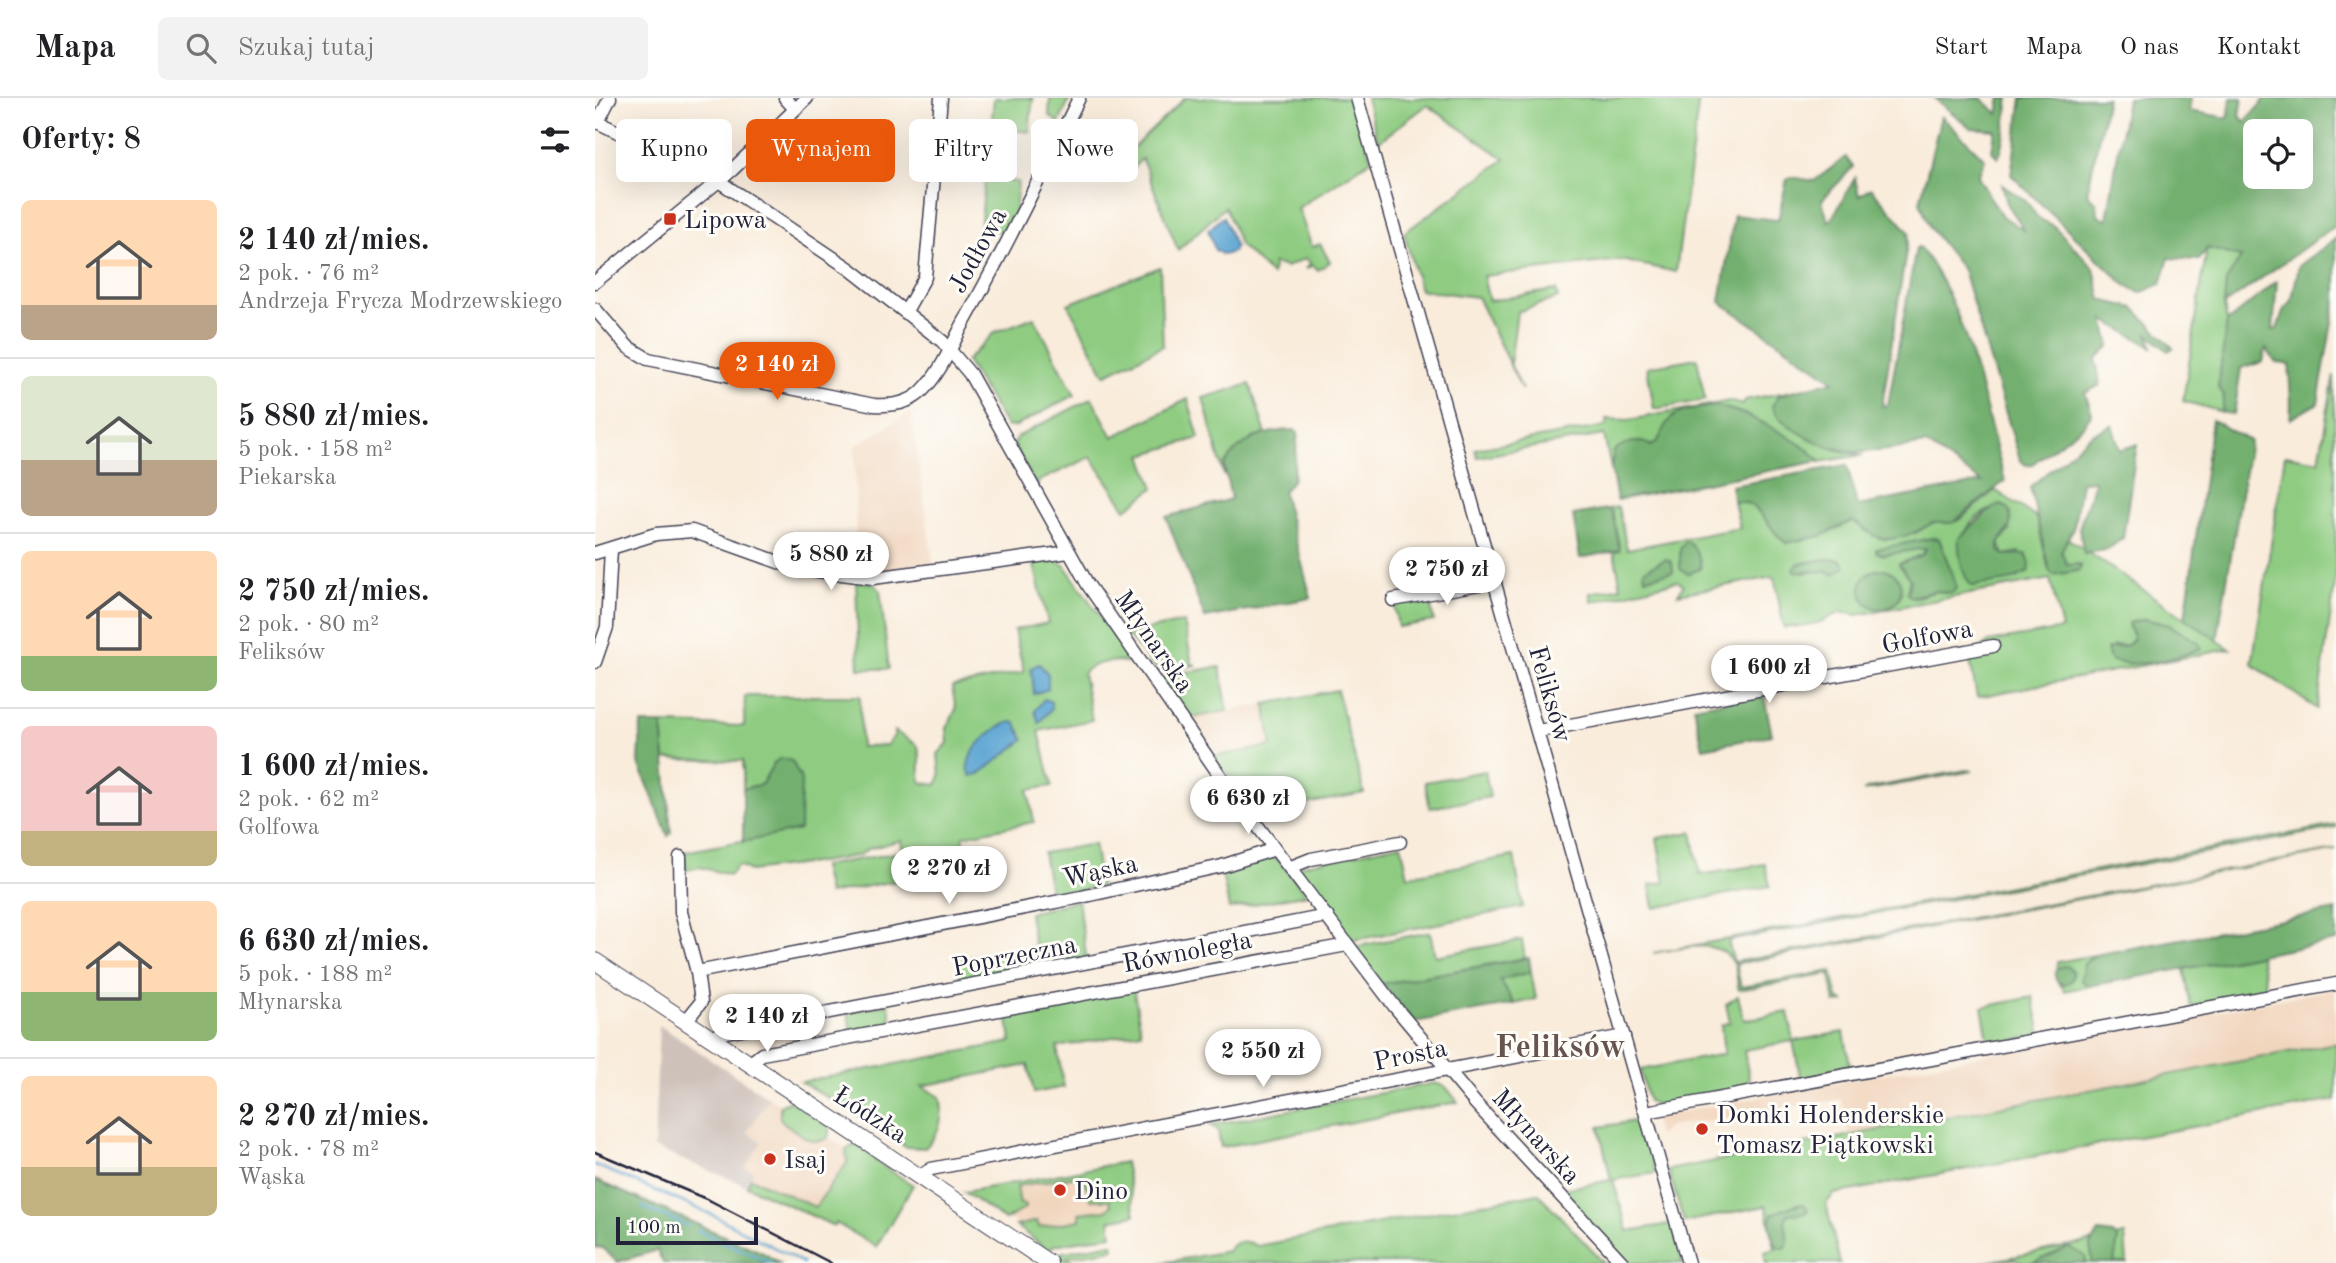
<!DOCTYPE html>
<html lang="pl">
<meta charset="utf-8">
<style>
body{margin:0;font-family:"Old Standard TT",serif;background:#f2f2f2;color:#202124;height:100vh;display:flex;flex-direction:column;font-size:26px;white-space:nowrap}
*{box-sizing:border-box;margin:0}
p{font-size:23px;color:#757577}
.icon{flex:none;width:38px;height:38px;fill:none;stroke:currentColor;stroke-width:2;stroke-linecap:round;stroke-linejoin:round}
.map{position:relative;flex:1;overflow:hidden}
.panel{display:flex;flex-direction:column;background:#fff;width:595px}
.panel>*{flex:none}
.top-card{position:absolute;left:21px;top:21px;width:665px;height:63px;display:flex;gap:14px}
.fabs{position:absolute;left:1648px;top:21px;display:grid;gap:14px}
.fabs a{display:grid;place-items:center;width:70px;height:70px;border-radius:10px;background:#fff;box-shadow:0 7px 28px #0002;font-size:35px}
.scale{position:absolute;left:21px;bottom:18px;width:142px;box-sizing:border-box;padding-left:7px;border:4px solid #22223b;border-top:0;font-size:19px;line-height:24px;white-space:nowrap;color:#22223b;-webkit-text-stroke:5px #fdfcf7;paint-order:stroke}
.price{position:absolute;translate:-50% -60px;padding:0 16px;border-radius:24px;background:#fff;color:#222;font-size:23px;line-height:46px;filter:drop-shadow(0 2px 4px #0008)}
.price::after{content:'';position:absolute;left:50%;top:42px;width:21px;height:16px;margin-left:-10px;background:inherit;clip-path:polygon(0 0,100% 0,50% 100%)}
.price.on{background:#ea580c;color:#fff}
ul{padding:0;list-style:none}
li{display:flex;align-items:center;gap:21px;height:175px;padding:0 21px}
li+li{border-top:2px solid #e0e0e0}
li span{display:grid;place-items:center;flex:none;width:196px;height:140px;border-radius:10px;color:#555}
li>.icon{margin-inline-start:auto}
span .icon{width:84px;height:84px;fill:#fffc;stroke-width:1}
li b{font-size:30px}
h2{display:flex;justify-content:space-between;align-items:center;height:84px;padding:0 21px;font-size:30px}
.tag{padding:0 24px;border-radius:10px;background:#fff;box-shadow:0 7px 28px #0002;font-size:24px;line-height:63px}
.tag.on{background:#ea580c;color:#fff}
header{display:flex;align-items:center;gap:42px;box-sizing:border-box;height:98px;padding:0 35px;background:#fff;border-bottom:2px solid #e0e0e0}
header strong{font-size:33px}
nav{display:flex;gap:38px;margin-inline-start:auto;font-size:24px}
.search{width:490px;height:63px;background:#f2f2f2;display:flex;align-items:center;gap:18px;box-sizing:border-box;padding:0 24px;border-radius:10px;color:#757577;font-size:26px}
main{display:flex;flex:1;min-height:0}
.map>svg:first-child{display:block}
</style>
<header>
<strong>Mapa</strong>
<div class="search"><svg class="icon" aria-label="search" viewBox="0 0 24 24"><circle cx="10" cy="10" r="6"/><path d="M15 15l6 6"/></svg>Szukaj tutaj</div>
<nav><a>Start</a><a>Mapa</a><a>O nas</a><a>Kontakt</a></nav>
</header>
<main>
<section class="panel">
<h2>Oferty: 8<svg class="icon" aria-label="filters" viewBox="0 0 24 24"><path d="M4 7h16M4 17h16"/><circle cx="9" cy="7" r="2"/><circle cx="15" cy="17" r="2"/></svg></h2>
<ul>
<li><span style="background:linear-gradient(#ffd9b3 75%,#b9a48a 0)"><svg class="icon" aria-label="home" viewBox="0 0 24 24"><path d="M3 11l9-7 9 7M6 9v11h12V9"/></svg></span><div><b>2 140 zł/mies.</b><p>2 pok. · 76 m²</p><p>Andrzeja Frycza Modrzewskiego</p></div></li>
<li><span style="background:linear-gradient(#dfe7d0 60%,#b9a48a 0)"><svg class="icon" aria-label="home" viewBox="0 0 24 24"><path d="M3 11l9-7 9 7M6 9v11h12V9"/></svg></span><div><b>5 880 zł/mies.</b><p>5 pok. · 158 m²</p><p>Piekarska</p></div></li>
<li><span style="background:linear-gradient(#ffd9b3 75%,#8fb573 0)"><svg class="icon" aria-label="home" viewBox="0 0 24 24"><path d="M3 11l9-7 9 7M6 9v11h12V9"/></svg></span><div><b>2 750 zł/mies.</b><p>2 pok. · 80 m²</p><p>Feliksów</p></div></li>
<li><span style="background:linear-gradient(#f6c9c9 75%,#c2b280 0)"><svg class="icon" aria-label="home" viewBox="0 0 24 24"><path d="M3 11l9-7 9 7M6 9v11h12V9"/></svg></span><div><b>1 600 zł/mies.</b><p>2 pok. · 62 m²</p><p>Golfowa</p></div></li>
<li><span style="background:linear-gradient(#ffd9b3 65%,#8fb573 0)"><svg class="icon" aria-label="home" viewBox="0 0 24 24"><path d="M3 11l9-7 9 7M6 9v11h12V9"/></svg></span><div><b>6 630 zł/mies.</b><p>5 pok. · 188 m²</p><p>Młynarska</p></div></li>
<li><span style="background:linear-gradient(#ffd9b3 65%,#c2b280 0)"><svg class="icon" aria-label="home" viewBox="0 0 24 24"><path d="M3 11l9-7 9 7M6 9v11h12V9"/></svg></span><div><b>2 270 zł/mies.</b><p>2 pok. · 78 m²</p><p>Wąska</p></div></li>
</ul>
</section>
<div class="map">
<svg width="1741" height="1165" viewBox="0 0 1741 1165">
<rect width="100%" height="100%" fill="#fdfcf7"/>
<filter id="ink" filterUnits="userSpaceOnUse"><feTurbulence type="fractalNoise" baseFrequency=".0143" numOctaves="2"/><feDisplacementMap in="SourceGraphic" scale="14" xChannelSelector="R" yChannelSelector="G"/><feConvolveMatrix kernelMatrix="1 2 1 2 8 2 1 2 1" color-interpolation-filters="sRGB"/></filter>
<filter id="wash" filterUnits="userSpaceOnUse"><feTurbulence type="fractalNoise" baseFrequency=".00686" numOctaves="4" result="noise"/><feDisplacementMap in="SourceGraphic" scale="28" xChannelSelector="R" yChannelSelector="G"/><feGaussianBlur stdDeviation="1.57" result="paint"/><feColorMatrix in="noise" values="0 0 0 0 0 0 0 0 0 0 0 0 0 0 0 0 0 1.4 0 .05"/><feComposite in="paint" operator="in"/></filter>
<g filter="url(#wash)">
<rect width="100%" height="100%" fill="#f9ecdb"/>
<!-- built -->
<g fill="#f1d5bd">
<polygon points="316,314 339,470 261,477 260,348"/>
<polygon points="670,606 677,648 614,659 590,621"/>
<polygon points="1741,891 1741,945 1254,1036 1246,1001 1072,1029 1064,1039 1058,1019"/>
<polygon points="174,1000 276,1067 239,1128 152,1088 159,1074 150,1069 167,1044 152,1034"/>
<polygon points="530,1064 540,1117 435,1136 377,1093"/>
</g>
<!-- industrial -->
<polygon fill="#cec1ba" points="64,927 174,1000 152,1034 167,1044 150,1069 159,1073 152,1088 59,1050"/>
<!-- green -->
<g fill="#8fcc82" stroke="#58775e" stroke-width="2" fill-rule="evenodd">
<polygon points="399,0 438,0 434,34 396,30"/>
<polygon points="455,0 475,0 464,25 454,17"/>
<polygon points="590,0 759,0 776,62 703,110 717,149 725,146 735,164 723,172 718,167 711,171 715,165 711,160 691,169 678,165 677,177 645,148 630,109 583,152 547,61 536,71 531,65 518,69"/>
<polygon points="771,0 1104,0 1081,174 1026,162 888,178 894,203 961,192 963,200 922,214 915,266 927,292 882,199 825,192 809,135 910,61 832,7 783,44"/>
<polygon points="390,81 423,84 420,115 410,133 385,132"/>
<polygon points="1612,150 1647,159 1629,207 1632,224 1623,289 1629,297 1627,314 1588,303"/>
<polygon points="565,169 568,248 510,277 473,206"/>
<polygon points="439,219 480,297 421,328 412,329 371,263 400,234"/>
<polygon points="1102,260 1110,302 1059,311 1052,269"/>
<polygon points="1739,277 1741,479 1722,611 1657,566 1690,357 1724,363"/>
<polygon points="655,286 671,336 658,340 629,367 629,378 608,300"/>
<path d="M1197 293 1184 298C1213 336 1217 351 1268 357L1224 364V361C1184 336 1126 286 1078 319 1071 325 1071 329 1068 337 1061 353 1038 349 1024 349L1019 354 1016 370 1009 337 882 359 880 351 1012 328 1011 321 1034 322 1135 303 1148 307 1150 302Z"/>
<polygon points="497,300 518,339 593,301 604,340 547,357 559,390 531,411 496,359 444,383 442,389 419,348 422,339"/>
<path d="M1400 392 1442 420 1454 472C1464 477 1477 474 1485 467L1475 468C1464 461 1466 450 1472 440L1635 551 1382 599 1374 558 1394 544 1467 531 1455 481 1262 517C1247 513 1242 515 1230 522 1220 528 1200 528 1189 530L1179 479 1083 496 1089 487 1082 483 997 504 995 495 1026 489 1019 453 1024 452 1017 415 1012 411 1023 409 1032 451 1145 430 1139 404C1162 400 1178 430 1191 445L1226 438 1257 423 1279 438 1321 435 1337 425 1363 423ZM1406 407 1415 432 1404 445 1409 457 1424 454 1423 480 1377 488C1371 482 1370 476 1368 468 1360 438 1376 417 1406 407ZM1337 440 1344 441 1362 490 1356 495 1342 493 1320 500 1312 495 1315 482 1304 466 1332 454 1327 449ZM1231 461 1245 462 1239 476 1227 473 1208 475 1203 466ZM1534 530 1606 550 1583 557 1517 548 1533 547 1539 541Z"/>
<path d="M460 462 469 467 539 566C524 561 499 563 488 575L497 622 444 633 457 688 433 692 439 724 368 738 373 769 233 796 227 768 299 755 308 756 306 742 273 751 265 757 226 764 155 773 143 767 135 777 105 769 91 772 89 754 204 732 179 665 167 686 148 691V663L70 661 67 626 149 628 150 598H265L266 649 292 647 299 638V633L322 647C329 660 321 672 327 685L342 687 345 677 343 656 353 645 352 630 361 611 357 589 429 574 419 532 453 525 438 463Z"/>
<polygon points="261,483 278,485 285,492 294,571 264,571"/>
<polygon points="834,500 839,523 803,529 799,506"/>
<polygon points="589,524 597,566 602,567 563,573 531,536"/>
<polygon points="625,569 633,613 595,620 567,583 571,577"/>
<polygon points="742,592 769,695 665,715 617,659 677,648 670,606"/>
<polygon points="1371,672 1378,673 1268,693 1274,690"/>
<polygon points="890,673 895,699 835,710 830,684"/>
<path d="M1741 727V730L1133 843 1139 864 1741 752 1141 866 1146 889 1237 873 1243 901 1250 904 1240 905 1235 876 1144 892C1141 885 1143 874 1139 866 1125 837 1082 852 1058 855Z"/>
<polygon points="1097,734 1105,777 1170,766 1175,788 1059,810 1055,787 1070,784 1062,740"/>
<polygon points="499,746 506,788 464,798 455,793 448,755"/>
<polygon points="806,746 813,778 919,758 928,809 760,842 754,840 702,768"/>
<polygon points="676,759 682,761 712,796 634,811 627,775 629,771"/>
<polygon points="483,802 492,864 443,873 434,815"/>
<polygon points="835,834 840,858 927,842 930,860 786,886 759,849"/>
<polygon points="409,853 413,879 366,887 362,862"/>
<polygon points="1500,857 1489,866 1486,882 1494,888 1470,893 1461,881 1462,864"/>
<polygon points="1665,857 1672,894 1596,909 1589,871"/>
<polygon points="936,874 941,901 919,906 905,882"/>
<path d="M538 888 546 934 462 949 469 989 439 995 433 967 327 988 345 999C350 1018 344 1036 330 1050L310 1049 296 1036 206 984 416 944 412 913Z"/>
<polygon points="1143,898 1149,922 1193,914 1199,943 1249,934 1256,972 1206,982 1198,943 1149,952 1156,991 1065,1008 1053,1003 1045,972 1129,956 1126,927 1135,924 1131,906"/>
<polygon points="1438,899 1446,937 1394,947 1387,909"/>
<polygon points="294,906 297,928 256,935 253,914"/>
<polygon points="1741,945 1741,1002 1239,1096 1231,1106 1245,1165 1171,1165 1169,1154 1180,1151 1171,1108 1089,1124 1073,1072"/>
<polygon points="840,985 851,989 863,1004 626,1049 623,1032 615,1027"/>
<path d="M196 1002 235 1028 233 1040C217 1050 203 1034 189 1025L185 1020V1008Z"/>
<polygon points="1046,1022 1061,1075 1018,1082 1033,1133 1075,1126 1071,1108 1088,1165 1032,1165 964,1092 1016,1082 1004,1029"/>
<polygon points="263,1046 283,1057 280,1063 318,1087 281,1149 241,1125 239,1128 152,1088 156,1080 220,1109 252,1065 251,1051"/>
<polygon points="530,1064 540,1117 515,1122 517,1137 460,1147 453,1152 421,1128 442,1123 444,1129 485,1122 484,1115 511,1112 516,1108 515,1102 496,1102 488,1077 422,1088 425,1106 430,1106 430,1110 410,1122 369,1094"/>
<path d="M943 1095 1009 1165H565L633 1153C639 1141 652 1142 662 1148Z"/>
<polygon points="1530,1137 1532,1165 1427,1165 1420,1161 1386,1165"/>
<polygon points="512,1146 518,1146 519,1151 472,1159 480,1165 473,1165 459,1156"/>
</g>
<!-- forest -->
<g fill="#73b070" stroke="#4a6956" stroke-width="2" fill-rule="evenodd">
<path d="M1386 0 1403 16 1406 0H1414C1410 20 1412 41 1403 60L1397 53 1400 32 1376 30 1340 1Z"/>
<path d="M1427 0H1512L1492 96 1502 105 1503 118 1512 121 1532 0H1596L1594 13 1633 20 1636 0H1648L1645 18 1650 24 1671 0 1741 1V127L1629 207 1631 183 1646 159 1612 150 1604 162 1574 160 1566 186 1545 195 1529 186 1416 77ZM1706 33V79H1661V33Z"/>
<polygon points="1346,18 1390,61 1383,79 1406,117 1430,133 1412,105 1407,86 1432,104 1443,120 1459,128 1499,170 1506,202 1539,210 1578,250 1573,253 1553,236 1557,249 1509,222 1515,248 1501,261 1505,287 1490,295 1497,315 1487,329 1437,366 1431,367 1425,362 1368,172 1335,130 1325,104"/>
<path d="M1251 59 1258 69 1227 102 1233 123 1236 122 1260 80 1264 98 1276 90 1314 134 1287 308 1293 307 1321 150 1324 149C1372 206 1389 310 1410 383L1357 425H1337C1324 433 1297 447 1280 438 1271 434 1267 426 1257 423L1226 438 1191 445C1173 433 1165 400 1139 404L1136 388 1252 367 1262 408 1387 384 1331 346C1276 354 1249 364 1199 331 1190 324 1180 319 1177 308L1184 298 1197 293 1239 283 1125 204 1139 117 1183 122 1192 81 1196 79 1219 83Z"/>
<path d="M1741 140V201L1723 305 1695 321C1698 301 1693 287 1695 267L1680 264 1671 250 1668 264 1646 270 1639 317 1627 314 1629 297 1623 289 1632 224 1682 183 1678 232 1682 231 1689 211 1696 205 1704 168Z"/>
<path d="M1120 308C1147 311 1207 343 1225 363L1022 402 1016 370 1019 353C1029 344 1046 340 1056 348 1067 342 1065 335 1072 325 1081 311 1104 310 1120 308Z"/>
<polygon points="1617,322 1655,343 1622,542 1590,520"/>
<polygon points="1517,327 1525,352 1542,346 1528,440 1513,451 1489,456 1484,430 1500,383 1486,384 1479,428 1466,454 1472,467 1483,466 1486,470 1483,473 1458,477 1454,472 1435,389 1497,336"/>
<path d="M700 332 703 334 698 381 688 394 716 500 610 520 571 419 636 401 629 367C644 342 671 332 700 332Z"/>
<path d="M1406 407 1413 410C1420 427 1413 431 1404 445V452L1409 457 1431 456 1435 465 1433 474 1414 483 1377 488C1367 479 1363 454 1364 440L1397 410Z"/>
<polygon points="1012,411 1017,414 1025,452 985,460 978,417"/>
<polygon points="1337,440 1344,441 1362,490 1356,495 1342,493 1315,499 1312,495 1315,482 1304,466 1327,457 1331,450 1289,457 1281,454 1281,451"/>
<path d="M1091 443C1100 447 1107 462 1105 471L1093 476 1085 471V451Z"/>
<polygon points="1071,461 1077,464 1078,474 1050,480 1049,472"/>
<polygon points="1231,461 1245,462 1251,469 1239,476 1227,473 1202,474 1199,471 1203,466"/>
<circle cx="1286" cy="491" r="20"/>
<path d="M1550 521 1574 527 1604 545 1606 550C1583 561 1540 571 1515 562L1512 551 1533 547 1539 541 1533 525Z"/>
<polygon points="1160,597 1169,598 1177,637 1108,650 1099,609"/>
<polygon points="46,626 67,626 76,735 73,738 44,665"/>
<polygon points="186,660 197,663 206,681 205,732 148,744 148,691 167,686 179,665"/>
<polygon points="1741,812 1741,843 1494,888 1486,882 1489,866 1500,857"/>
<polygon points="934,860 936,874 905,882 919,906 820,924 786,886"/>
<circle cx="1469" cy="877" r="9"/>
<polygon points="0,1082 166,1154 185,1165 68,1165 62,1152 22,1164 8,1150 0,1149"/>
<polygon points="1202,1106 1209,1106 1213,1112 1210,1115 1193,1116 1190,1123 1193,1146 1190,1150 1182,1149 1175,1128 1177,1116"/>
<polygon points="1504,1134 1518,1136 1523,1141 1519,1165 1498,1165 1495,1148"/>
<polygon points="1474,1149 1490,1158 1491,1165 1437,1165"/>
</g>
<!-- water -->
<g fill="#59a3d1" stroke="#3e6286" stroke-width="2">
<polygon points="628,119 640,148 638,154 628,157 620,152 613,132"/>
<polygon points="444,566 453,576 453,591 439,596 436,570"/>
<polygon points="449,601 456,604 456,611 444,625 440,613"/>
<path d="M416 624 421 625 429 642 383 677 376 678C364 658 397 629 416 624Z"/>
</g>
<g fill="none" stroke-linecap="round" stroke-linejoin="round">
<!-- stream -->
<g stroke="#59a3d1" stroke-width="2.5">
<polyline points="0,1067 120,1118 208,1165"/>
<polyline points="47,1109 93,1128"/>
<polyline points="102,1132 176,1165"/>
</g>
</g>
</g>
<g filter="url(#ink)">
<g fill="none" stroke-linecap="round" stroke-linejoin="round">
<defs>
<g id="minor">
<polyline points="190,0 200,11"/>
<polyline points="762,0 1093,1165"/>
<polyline points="0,23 122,82 255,171 347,243 375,276 493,487 633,689 800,909 881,1006 1028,1165"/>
<polyline points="3,24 15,0"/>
<polyline points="0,184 137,72 212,0"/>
<path d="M0 211 33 249 53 261 279 307C296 308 316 305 328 292 348 272 358 243 372 219 412 147 448 74 484 0"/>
<polyline points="311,213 330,179 346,0"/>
<polyline points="0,455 61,436 97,433 200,470 278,480 474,454"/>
<polyline points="798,502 900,483"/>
<polyline points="0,564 12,529 16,451"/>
<polyline points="943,633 1398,548"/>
<polyline points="85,759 86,814 102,874"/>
<polyline points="696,769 716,761 805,744"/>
<polyline points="91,923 106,904 102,874 486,799 627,768 680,751"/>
<polyline points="115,941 126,935 732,818"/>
<polyline points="154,966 167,956 752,847"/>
<polyline points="1051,1014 1741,886"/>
<polyline points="325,1078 336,1071 1029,938"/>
</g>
<polyline id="secondary" points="0,863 454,1165"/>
</defs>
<!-- minor casing -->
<use href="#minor" stroke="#424053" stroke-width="15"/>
<!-- secondary casing -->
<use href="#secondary" stroke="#424053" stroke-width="18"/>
<!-- minor -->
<use href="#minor" stroke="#fff" stroke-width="12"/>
<!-- secondary -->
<use href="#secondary" stroke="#fff" stroke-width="16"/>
<!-- rail -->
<polyline stroke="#22223b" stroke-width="2.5" points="0,1054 116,1103 236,1165"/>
</g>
</g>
<!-- markers -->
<g fill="#c8321e" stroke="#fdfcf7" stroke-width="2.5">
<rect x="68" y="114" width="14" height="14" rx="3.5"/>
<circle cx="1107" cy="1031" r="7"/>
<circle cx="175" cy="1061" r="7"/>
<circle cx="465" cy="1092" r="7"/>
</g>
<g text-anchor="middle" stroke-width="6" stroke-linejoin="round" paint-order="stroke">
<!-- poi labels -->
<g font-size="26" fill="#22223b" stroke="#fdfcf7" text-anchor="start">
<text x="89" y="130">Lipowa</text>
<text x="1121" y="1025">Domki Holenderskie<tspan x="1121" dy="30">Tomasz Piątkowski</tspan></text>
<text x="189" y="1070">Isaj</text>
<text x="479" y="1101">Dino</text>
</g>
<!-- street labels -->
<g font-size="26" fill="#22223b" stroke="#fdfcf7">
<text transform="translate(382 152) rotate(-61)" y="9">Jodłowa</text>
<text transform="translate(1332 538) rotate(-11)" y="9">Golfowa</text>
<text transform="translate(560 543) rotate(55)" y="9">Młynarska</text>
<text transform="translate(956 596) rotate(74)" y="9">Feliksów</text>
<text transform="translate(505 772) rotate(-12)" y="9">Wąska</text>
<text transform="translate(592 853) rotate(-11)" y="9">Równoległa</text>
<text transform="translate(419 857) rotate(-11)" y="9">Poprzeczna</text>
<text transform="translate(815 956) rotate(-12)" y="9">Prosta</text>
<text transform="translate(276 1016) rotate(33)" y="9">Łódzka</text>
<text transform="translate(942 1038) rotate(48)" y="9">Młynarska</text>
</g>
<!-- district labels -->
<g font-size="33" font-weight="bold" fill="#67544e" stroke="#fdfcf7">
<text x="965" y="959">Feliksów</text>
</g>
</g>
</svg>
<div class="fabs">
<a><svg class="icon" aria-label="locate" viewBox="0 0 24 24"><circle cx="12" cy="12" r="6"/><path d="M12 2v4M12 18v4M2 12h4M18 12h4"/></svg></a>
</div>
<div class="scale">100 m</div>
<b class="price on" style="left:182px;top:304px">2 140 zł</b>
<b class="price" style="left:236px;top:494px">5 880 zł</b>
<b class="price" style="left:852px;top:509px">2 750 zł</b>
<b class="price" style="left:1174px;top:607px">1 600 zł</b>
<b class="price" style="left:653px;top:738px">6 630 zł</b>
<b class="price" style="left:354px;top:808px">2 270 zł</b>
<b class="price" style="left:172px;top:956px">2 140 zł</b>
<b class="price" style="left:668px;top:991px">2 550 zł</b>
<div class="top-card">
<a class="tag">Kupno</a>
<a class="tag on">Wynajem</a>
<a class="tag">Filtry</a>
<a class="tag">Nowe</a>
</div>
</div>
</main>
